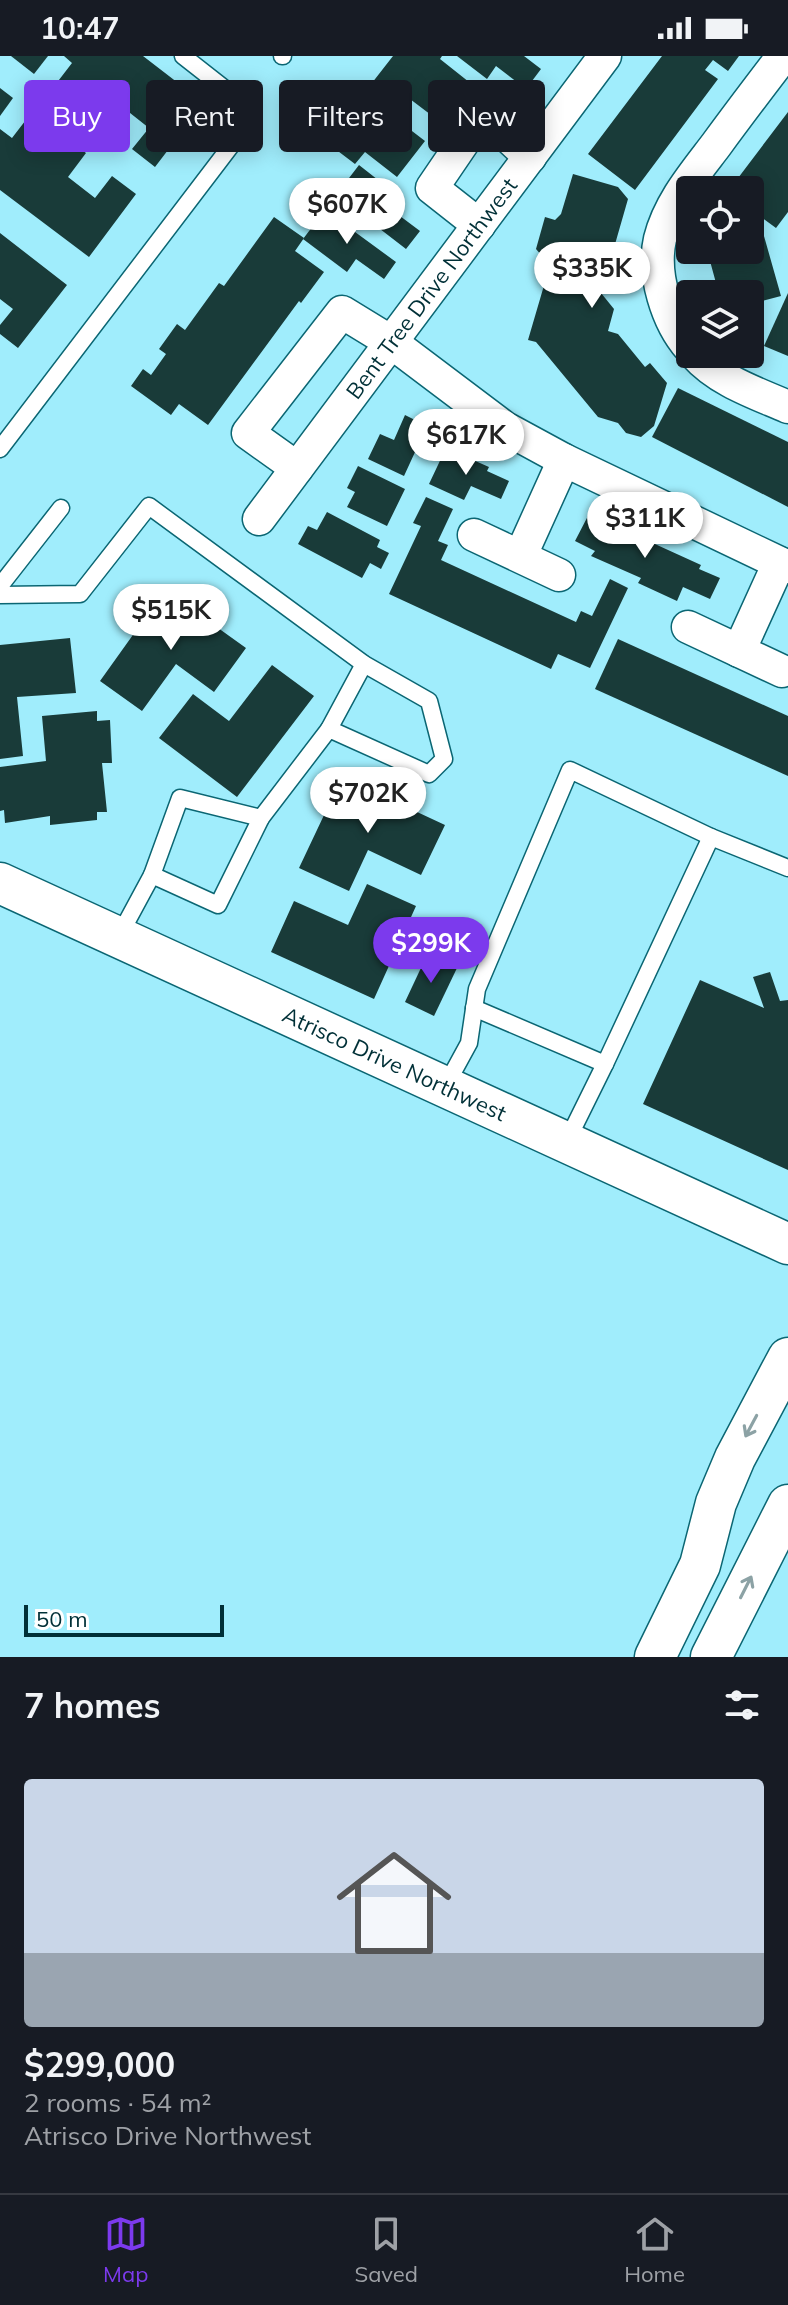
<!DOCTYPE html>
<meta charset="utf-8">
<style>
body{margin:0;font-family:Mulish,sans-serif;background:#242831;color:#f1f3f6;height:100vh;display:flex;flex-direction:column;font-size:30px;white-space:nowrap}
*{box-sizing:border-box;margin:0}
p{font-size:26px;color:#9ea1a6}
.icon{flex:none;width:44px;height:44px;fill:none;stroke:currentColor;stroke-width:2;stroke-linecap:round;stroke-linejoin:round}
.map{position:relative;height:1601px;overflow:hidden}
.sheet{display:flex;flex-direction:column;background:#171b24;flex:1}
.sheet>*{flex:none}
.banner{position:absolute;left:24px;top:24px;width:740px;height:72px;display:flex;gap:16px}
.tools{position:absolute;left:676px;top:120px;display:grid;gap:16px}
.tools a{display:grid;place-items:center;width:88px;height:88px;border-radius:8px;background:#171b24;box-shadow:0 4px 20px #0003;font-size:40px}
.scale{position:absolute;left:24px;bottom:20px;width:200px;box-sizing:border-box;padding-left:8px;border:4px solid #003037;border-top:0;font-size:22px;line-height:28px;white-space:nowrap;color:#003037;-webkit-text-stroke:6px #fff;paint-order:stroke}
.price{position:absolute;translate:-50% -68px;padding:0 18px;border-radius:28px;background:#fff;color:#222;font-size:26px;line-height:52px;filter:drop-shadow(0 2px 4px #0008)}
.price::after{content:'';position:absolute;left:50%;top:48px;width:24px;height:18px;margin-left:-12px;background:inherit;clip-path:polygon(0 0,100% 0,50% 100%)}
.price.active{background:#7c3aed;color:#fff}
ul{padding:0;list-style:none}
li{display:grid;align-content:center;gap:16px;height:424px;padding:0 24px}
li+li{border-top:2px solid #363941}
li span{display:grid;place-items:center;height:248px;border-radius:8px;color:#555}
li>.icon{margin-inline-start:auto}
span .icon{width:144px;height:144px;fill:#fffc;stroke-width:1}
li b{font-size:34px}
h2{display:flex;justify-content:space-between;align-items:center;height:96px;padding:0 24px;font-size:34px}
.pill{padding:0 28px;border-radius:8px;background:#171b24;box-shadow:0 4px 20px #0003;font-size:28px;line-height:72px}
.pill.active{background:#7c3aed;color:#fff}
.status{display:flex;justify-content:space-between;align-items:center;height:56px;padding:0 40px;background:#171b24;direction:ltr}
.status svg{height:22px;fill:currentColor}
.tabs{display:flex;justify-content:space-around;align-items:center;height:112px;border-top:2px solid #363941;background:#171b24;font-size:22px;color:#9ea1a6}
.tabs a{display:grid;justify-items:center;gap:4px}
.tabs .active{color:#7c3aed}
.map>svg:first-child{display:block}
</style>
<div class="status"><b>10:47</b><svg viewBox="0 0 49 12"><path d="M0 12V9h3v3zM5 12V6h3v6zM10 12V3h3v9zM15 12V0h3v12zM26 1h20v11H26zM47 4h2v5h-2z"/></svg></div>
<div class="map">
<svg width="788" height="1601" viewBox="0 0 788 1601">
<rect width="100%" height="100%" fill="#a0edfc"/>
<!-- building -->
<g fill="#193b39">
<polygon points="11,0 48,0 34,18"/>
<polygon points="64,0 143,0 204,47 155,111 132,93 149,72 125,53 108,76 52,33 72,7"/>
<polygon points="393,0 442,0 440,3 469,26 439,65 410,43 395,62 425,85 397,121 365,96 355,108 326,86"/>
<polygon points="457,0 524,0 541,13 526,33 496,10 487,23"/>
<polygon points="662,0 739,0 728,15 713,4 705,14 718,23 635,134 588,98"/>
<polygon points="0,32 13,42 0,60"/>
<polygon points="32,56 86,97 68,121 95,142 112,120 136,138 89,201 0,134 0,73 12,82"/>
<polygon points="788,56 788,156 776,172 750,153 750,134 729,134"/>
<polygon points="359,109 401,142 392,154 420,175 406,193 336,139"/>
<polygon points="573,118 618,131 628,143 601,237 614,253 608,275 618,278 645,311 650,307 667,327 654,370 641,381 626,377 618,367 598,361 536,286 528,284 550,209 536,193 545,161 555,164 561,158"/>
<polygon points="325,154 396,206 384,223 356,203 347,216 303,183"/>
<polygon points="274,161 304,182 295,195 324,216 301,247 299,245 208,369 179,348 171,359 131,330 143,313 151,319 166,298 159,293 177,268 185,274 219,227 224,230"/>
<polygon points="762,173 781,240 750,248 750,238 719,238 707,194 750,194 750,176"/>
<polygon points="0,177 67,229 18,292 0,278 0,269 13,253 0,243"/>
<polygon points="788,237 788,300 764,290"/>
<polygon points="678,332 788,386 788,451 652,381"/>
<polygon points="405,359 427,370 404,420 368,403 380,378 394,384"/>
<polygon points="446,392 489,411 487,415 509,425 501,443 471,430 464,444 429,428"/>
<polygon points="358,410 405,433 387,470 347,451 355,436 347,432"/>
<polygon points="426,441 453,453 438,485 448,489 441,504 576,566 581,555 592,560 610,523 628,532 590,612 558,598 551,613 389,538 421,470 413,467"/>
<polygon points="327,456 380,484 377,491 389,497 381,513 370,507 362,522 298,488 308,470 317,474"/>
<polygon points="589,458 701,509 699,513 720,522 710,543 683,531 677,545 638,527 641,522 591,500 595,495 575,485"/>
<polygon points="165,534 246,592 214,636 176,608 142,655 100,625"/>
<polygon points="70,582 76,637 17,641 23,700 0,703 0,589"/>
<polygon points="618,583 788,660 788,720 595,633"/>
<polygon points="272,609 314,640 237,741 159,682 193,638 229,665"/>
<polygon points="97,655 97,665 110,664 112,707 102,707 107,756 97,756 97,764 50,769 50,760 5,767 4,754 0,755 0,711 46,705 42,660"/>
<polygon points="342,721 445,769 421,819 368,794 349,835 299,812"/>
<polygon points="367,828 416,850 374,943 271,896 294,845 348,869"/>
<polygon points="427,899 457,912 434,960 405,946"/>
<polygon points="770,916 780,945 788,944 788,1114 643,1048 700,924 764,952 753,921"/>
</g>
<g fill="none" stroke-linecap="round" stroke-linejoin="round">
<defs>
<g id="service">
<polyline points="282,0 283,0"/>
<polyline points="0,393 246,70 250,59 248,51 183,0"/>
<polyline points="0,530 61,452"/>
<polyline points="0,539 80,538 149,450 364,608 429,645 444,703 429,718 329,673 261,762 218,849 152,819 118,882"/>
<polyline points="329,673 364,608"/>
<polyline points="152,819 180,742 261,762"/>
<polyline points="474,952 605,1008 566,1087"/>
<polyline points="605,1008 711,781"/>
<polyline points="445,1031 469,987 477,933 570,714 711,781 788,812"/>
</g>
<g id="minor">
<polyline points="479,169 432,132 483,57 530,101"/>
<path d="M690 292C667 266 652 218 660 183 669 147 694 118 716 89 738 59 760 30 783 0"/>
<path d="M695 298C719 325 756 337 788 351"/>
<polyline points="297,412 248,377 342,256 391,286 505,372 564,404 788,511"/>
<path id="s1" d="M259 463 605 0"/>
<polyline points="474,479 559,519"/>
<polyline points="521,499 564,404"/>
<polyline points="688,571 782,615"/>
<polyline points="739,595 779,507"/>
</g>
<g id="tertiary">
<path id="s2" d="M0 827 788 1188"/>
<polyline points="655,1601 700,1509 716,1447 735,1402 788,1302"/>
<polyline points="711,1601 788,1449"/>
</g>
</defs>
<!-- service casing -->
<use href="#service" stroke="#0b6673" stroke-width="19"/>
<!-- minor casing -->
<use href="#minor" stroke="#0b6673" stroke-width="35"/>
<!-- tertiary casing -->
<use href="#tertiary" stroke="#0b6673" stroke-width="43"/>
<!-- service -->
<use href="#service" stroke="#fff" stroke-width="16"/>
<!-- minor -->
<use href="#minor" stroke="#fff" stroke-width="32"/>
<!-- tertiary -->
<use href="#tertiary" stroke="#fff" stroke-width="40"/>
</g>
<!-- one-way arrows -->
<defs><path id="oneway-shaft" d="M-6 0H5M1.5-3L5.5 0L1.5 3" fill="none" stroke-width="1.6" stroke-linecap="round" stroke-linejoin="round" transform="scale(2)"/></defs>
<g stroke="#8ca2a5">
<use href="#oneway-shaft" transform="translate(751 1370) rotate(118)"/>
<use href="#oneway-shaft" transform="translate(746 1531) rotate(-63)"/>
</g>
<g text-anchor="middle" stroke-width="8" stroke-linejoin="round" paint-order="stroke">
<!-- street labels -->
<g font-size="22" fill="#003037" stroke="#fff">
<text dy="8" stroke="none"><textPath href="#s1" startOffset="288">Bent Tree Drive Northwest</textPath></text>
<text dy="8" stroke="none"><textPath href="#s2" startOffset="434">Atrisco Drive Northwest</textPath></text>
</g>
</g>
</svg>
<div class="tools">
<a><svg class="icon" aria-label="locate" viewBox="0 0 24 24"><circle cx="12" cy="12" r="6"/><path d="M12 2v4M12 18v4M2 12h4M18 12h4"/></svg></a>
<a><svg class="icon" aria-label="layers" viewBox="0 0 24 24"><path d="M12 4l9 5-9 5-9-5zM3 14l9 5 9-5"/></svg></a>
</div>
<div class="scale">50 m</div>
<b class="price" style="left:347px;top:190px">$607K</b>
<b class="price" style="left:592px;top:254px">$335K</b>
<b class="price" style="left:466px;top:421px">$617K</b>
<b class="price" style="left:645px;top:504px">$311K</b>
<b class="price" style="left:171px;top:596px">$515K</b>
<b class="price" style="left:368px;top:779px">$702K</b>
<b class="price active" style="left:431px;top:929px">$299K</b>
<div class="banner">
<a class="pill active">Buy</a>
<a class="pill">Rent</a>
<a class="pill">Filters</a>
<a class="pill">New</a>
</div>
</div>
<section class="sheet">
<h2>7 homes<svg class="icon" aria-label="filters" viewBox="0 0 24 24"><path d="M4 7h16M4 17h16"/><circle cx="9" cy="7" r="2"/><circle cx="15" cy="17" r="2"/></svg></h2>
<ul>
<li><span style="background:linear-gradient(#c9d6e8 70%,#9aa5b1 0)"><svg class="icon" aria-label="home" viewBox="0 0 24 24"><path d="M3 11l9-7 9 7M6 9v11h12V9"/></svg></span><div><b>$299,000</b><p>2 rooms · 54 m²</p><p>Atrisco Drive Northwest</p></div></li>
</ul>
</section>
<nav class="tabs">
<a class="active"><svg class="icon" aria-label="map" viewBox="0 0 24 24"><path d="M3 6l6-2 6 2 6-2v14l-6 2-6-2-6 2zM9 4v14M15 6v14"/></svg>Map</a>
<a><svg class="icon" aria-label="saved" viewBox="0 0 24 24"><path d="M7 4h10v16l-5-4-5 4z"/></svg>Saved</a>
<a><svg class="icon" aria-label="home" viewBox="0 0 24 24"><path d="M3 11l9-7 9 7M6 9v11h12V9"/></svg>Home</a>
</nav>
